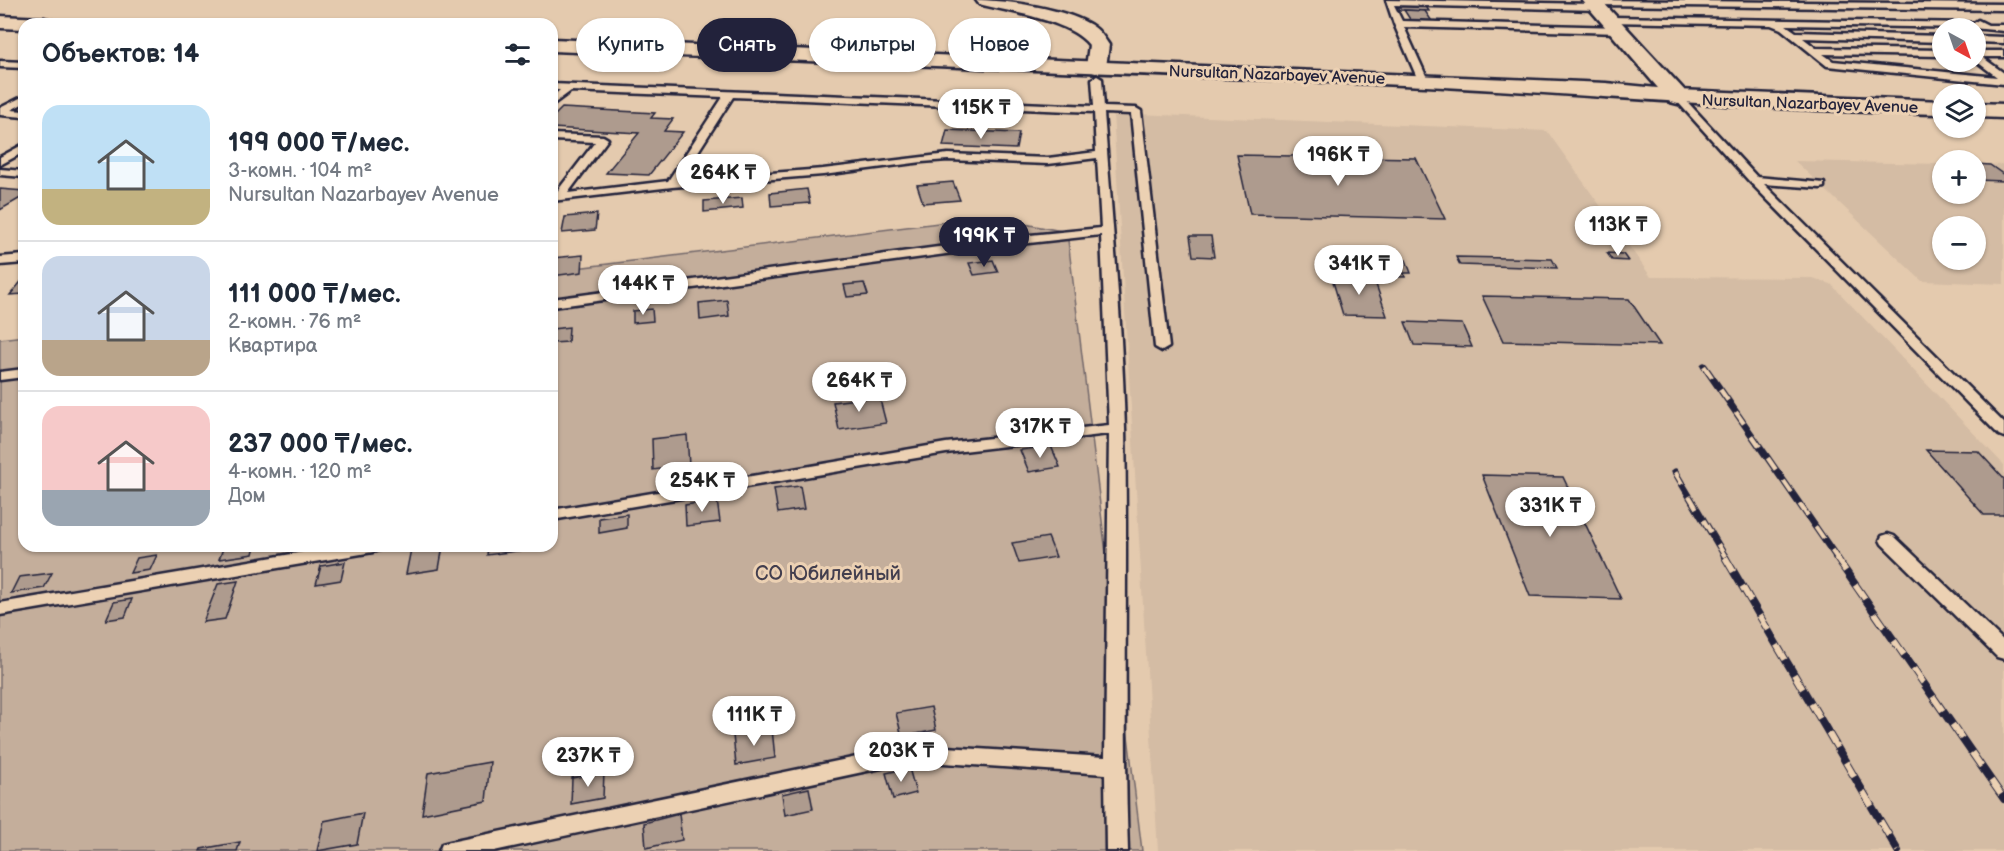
<!DOCTYPE html>
<html lang="ru">
<meta charset="utf-8">
<style>
body{margin:0;font-family:"Balsamiq Sans",sans-serif;background:#f6f6f7;color:#1f2937;height:100vh;display:flex;flex-direction:column;font-size:22px;white-space:nowrap}
*{box-sizing:border-box;margin:0}
p{font-size:20px;color:#747a83}
.icon{flex:none;width:33px;height:33px;fill:none;stroke:currentColor;stroke-width:2;stroke-linecap:round;stroke-linejoin:round}
.map{position:relative;flex:1;overflow:hidden}
.drawer{position:absolute;left:18px;top:18px;width:540px;height:534px;display:flex;flex-direction:column;background:#fff;border-radius:18px;box-shadow:0 2px 4px #0004}
.drawer>*{flex:none}
.guide{position:absolute;left:576px;top:18px;width:570px;height:54px;display:flex;gap:12px}
.needle{width:39px;rotate:140deg}
.fabs{position:absolute;left:1932px;top:18px;display:grid;gap:12px}
.fabs a{display:grid;place-items:center;width:54px;height:54px;border-radius:50%;background:#fff;box-shadow:0 2px 4px #0004;font-size:30px}
.price{position:absolute;translate:-50% -51px;padding:0 14px;border-radius:21px;background:#fff;color:#222;font-size:20px;line-height:39px;filter:drop-shadow(0 2px 3px #0008)}
.price::after{content:'';position:absolute;left:50%;top:36px;width:18px;height:14px;margin-left:-9px;background:inherit;clip-path:polygon(0 0,100% 0,50% 100%)}
.price.selected{background:#22223b;color:#fff}
ul{padding:0;list-style:none}
li{display:flex;align-items:center;gap:18px;height:150px;padding:0 24px}
li+li{border-top:2px solid #e0e1e3}
li span{display:grid;place-items:center;flex:none;width:168px;height:120px;border-radius:18px;color:#555}
li>.icon{margin-inline-start:auto}
span .icon{width:72px;height:72px;fill:#fffc;stroke-width:1}
li b{font-size:26px}
h2{display:flex;justify-content:space-between;align-items:center;height:72px;padding:0 24px;font-size:26px}
.pill{padding:0 21px;border-radius:27px;background:#fff;box-shadow:0 2px 4px #0004;font-size:21px;line-height:54px}
.pill.selected{background:#22223b;color:#fff}
.map>svg:first-child{display:block}
</style>
<div class="map">
<svg width="2004" height="851" viewBox="0 0 2004 851">
<rect width="100%" height="100%" fill="#e4caae"/>
<filter id="ink" filterUnits="userSpaceOnUse"><feTurbulence type="fractalNoise" baseFrequency=".0167" numOctaves="2"/><feDisplacementMap in="SourceGraphic" scale="12" xChannelSelector="R" yChannelSelector="G"/><feConvolveMatrix kernelMatrix="1 2 1 2 8 2 1 2 1" color-interpolation-filters="sRGB"/></filter>
<g filter="url(#ink)">
<!-- built -->
<g fill="#d4bca4" fill-rule="evenodd">
<polygon points="1113,113 1547,131 1651,277 1813,278 1831,284 2004,465 2004,851 1158,851"/>
<path d="M1795 161 1942 164V194H1976V164L2004 165V284L1922 281ZM1942 226H1976V260H1942Z"/>
</g>
<!-- green -->
<polygon fill="#c4ae9b" stroke="#73686b" stroke-width="1.5" points="987,217 1067,232 1142,851 0,851 0,339 24,336 24,546 552,546 552,271"/>
<!-- building -->
<g fill="#ae9b8e" stroke="#22223b" stroke-width="1.5">
<polygon points="1397,4 1425,5 1429,11 1400,10"/>
<polygon points="1404,10 1425,11 1436,27 1415,27"/>
<polygon points="562,108 655,113 651,118 673,119 664,131 683,132 649,175 606,173 639,133 552,128 552,118"/>
<polygon points="947,130 1019,133 1016,149 943,146"/>
<polygon points="1237,155 1416,158 1445,219 1250,214"/>
<polygon points="1976,164 1990,165 2004,175 2004,181 1976,180"/>
<polygon points="953,182 960,200 923,203 917,185"/>
<polygon points="0,189 24,191 24,196 0,210"/>
<polygon points="807,189 810,203 771,206 770,193"/>
<polygon points="742,198 743,208 704,212 704,201"/>
<polygon points="597,214 595,230 562,233 565,217"/>
<polygon points="1190,236 1211,236 1214,257 1193,256"/>
<polygon points="1607,253 1623,254 1628,261 1612,260"/>
<polygon points="583,255 582,272 552,276 552,258"/>
<polygon points="1456,257 1552,259 1557,268 1460,265"/>
<polygon points="993,260 998,272 974,275 969,263"/>
<polygon points="1367,260 1406,260 1411,273 1404,273 1405,277 1373,276"/>
<polygon points="1331,275 1373,276 1387,316 1343,315"/>
<polygon points="24,278 24,294 10,295"/>
<polygon points="864,283 868,295 847,297 844,285"/>
<polygon points="1482,296 1629,299 1660,345 1503,341"/>
<polygon points="727,300 729,316 700,320 699,303"/>
<polygon points="652,309 653,321 633,323 633,311"/>
<polygon points="1405,322 1462,324 1472,347 1414,345"/>
<polygon points="569,327 568,342 552,343 552,329"/>
<polygon points="879,396 886,423 839,430 833,402"/>
<polygon points="1041,409 1046,421 1024,424 1018,412"/>
<polygon points="687,435 689,465 653,470 652,439"/>
<polygon points="1051,446 1060,467 1029,472 1020,450"/>
<polygon points="1926,450 1978,451 2004,479 2004,515 1984,515"/>
<polygon points="1482,475 1563,477 1621,599 1530,596"/>
<polygon points="800,486 804,509 778,513 774,489"/>
<polygon points="717,500 720,522 686,526 685,505"/>
<polygon points="627,514 627,528 599,533 599,518"/>
<polygon points="1048,537 1056,557 1019,563 1012,543"/>
<polygon points="224,546 255,546 253,554 219,559"/>
<polygon points="431,546 443,546 439,569 406,574 411,549"/>
<polygon points="488,546 524,546 524,550 487,555"/>
<polygon points="157,555 150,570 130,573 137,558"/>
<polygon points="345,562 341,580 316,584 321,566"/>
<polygon points="52,573 44,588 11,593 19,577"/>
<polygon points="238,581 225,619 203,622 218,584"/>
<polygon points="132,599 125,617 106,620 114,602"/>
<polygon points="931,707 936,730 902,737 896,713"/>
<polygon points="772,729 775,758 736,765 733,735"/>
<polygon points="490,762 486,801 422,814 428,773"/>
<polygon points="909,768 916,793 893,799 886,773"/>
<polygon points="604,772 603,798 571,804 572,778"/>
<polygon points="809,788 813,809 785,815 782,794"/>
<polygon points="363,813 357,844 317,851 324,821"/>
<polygon points="679,814 682,840 646,848 644,823"/>
<polygon points="240,842 237,851 200,851 201,849"/>
</g>
<g fill="none" stroke-linecap="round" stroke-linejoin="round">
<defs>
<g id="service">
<polygon points="1386,0 1593,4 1590,2 1591,0 2004,4 2004,10 1598,5 1602,7 1598,10 1394,5 1402,21 1620,27 1624,30 1620,33 1404,27 1428,80 1423,83 1418,80 1394,24"/>
<polygon points="1611,17 1974,23 1978,20 1988,25 2004,25 2004,31 1973,28 1786,25 1796,32 1942,36 1942,42 1803,38 1816,48 1942,50 1942,56 1823,54 1833,61 1997,77 1976,61 1976,51 2004,51 2004,57 1982,57 2004,73 2004,84 1827,66 1781,29 1771,25 1608,22 1607,20"/>
<polygon points="1976,36 2004,37 2004,43 1976,42"/>
<polygon points="0,61 24,62 24,68 0,67"/>
<path d="M1097 76 1102 79 1104 107 1136 108 1141 111 1169 347 1162 351 1155 347 1131 114 1104 113C1112 218 1122 323 1125 429 1128 570 1123 710 1128 851H1106L1105 774 914 761 494 851H439L442 844 450 842 914 745 1105 757 1109 434 946 453 552 520V510L946 443 1109 425 1101 235 1020 244 552 307V299L1020 236 1101 228 1097 158 1048 164 948 160 922 162 823 175 672 187 552 201V195L555 194 595 142 552 140V134L603 136 608 139 568 193 668 181 723 97 571 91 552 105V97L560 90H552V84L1094 106 1092 79ZM733 97 1094 112 1096 152 1048 158 948 154 823 169 680 180Z"/>
<polygon points="1675,95 1681,95 1757,177 1824,183 1824,187 1820,188 1764,184 2004,423 2004,437 1999,435 1750,182 1675,99"/>
<polygon points="24,96 24,103 11,110 24,111 24,117 0,115 0,108"/>
<polygon points="24,144 24,152 0,165 0,157"/>
<polygon points="0,169 24,171 24,177 0,175"/>
<polygon points="24,255 24,263 0,265 0,257"/>
<polygon points="24,369 24,377 0,380 0,372"/>
<polygon points="1888,534 1894,536 2004,641 2004,659 1997,657 1882,544 1880,540 1882,536"/>
<polygon points="339,546 381,546 379,550 373,552 0,615 0,603"/>
</g>
<g id="tertiary">
<path d="M976 0C1006 0 1069 9 1094 27 1100 31 1105 39 1109 45L1106 67 1103 71 1096 73 1089 71 1086 67 1089 45C1069 20 1010 12 979 4Z"/>
<polygon points="1582,0 1601,0 1686,92 1689,97 1686,102 1678,104 1670,102"/>
</g>
<g id="primary">
<polygon points="0,16 44,18 51,20 54,24 24,24 24,29 0,28"/>
<path d="M552 39 1606 83 1678 90 1942 101V114C1770 111 1598 95 1426 86 1135 73 843 63 552 51Z"/>
<polygon points="1976,103 2004,104 2004,118 1976,117"/>
</g>
</defs>
<!-- service casing -->
<use href="#service" stroke="#22223b" stroke-width="5"/>
<!-- tertiary casing -->
<use href="#tertiary" stroke="#22223b" stroke-width="5"/>
<!-- primary casing -->
<use href="#primary" stroke="#22223b" stroke-width="5"/>
<!-- service -->
<use href="#service" fill="#ecd1b3" fill-rule="evenodd"/>
<!-- tertiary -->
<use href="#tertiary" fill="#ecd1b3" fill-rule="evenodd"/>
<!-- primary -->
<use href="#primary" fill="#ecd1b3" fill-rule="evenodd"/>
<defs>
<g id="rail-far1">
<polyline points="1704,366 1837,558"/>
<polyline points="1675,472 1726,558"/>
</g>
<g id="rail">
<polyline points="1725,557 1898,851"/>
<polyline points="1836,557 2004,799"/>
</g>
</defs>
<!-- rail-far1 casing -->
<use href="#rail-far1" stroke="#22223b" stroke-width="7"/>
<!-- rail casing -->
<use href="#rail" stroke="#22223b" stroke-width="8"/>
<!-- rail-far1 -->
<use href="#rail-far1" stroke="#ecd1b3" stroke-width="4.5" stroke-dasharray="14" stroke-linecap="butt"/>
<!-- rail -->
<use href="#rail" stroke="#ecd1b3" stroke-width="6" stroke-dasharray="17" stroke-linecap="butt"/>
</g>
</g>
<g text-anchor="middle" stroke-width="6" stroke-linejoin="round" paint-order="stroke">
<!-- far-street labels -->
<g font-size="16" fill="#22223b" stroke="#ecd1b3">
<text transform="translate(1277 74) rotate(2)" y="6">Nursultan Nazarbayev Avenue</text>
<text transform="translate(1810 103) rotate(2)" y="6">Nursultan Nazarbayev Avenue</text>
</g>
<!-- park labels -->
<g font-size="20" fill="#423e4e" stroke="#ecd1b3">
<text x="828" y="580">СО Юбилейный</text>
</g>
</g>
</svg>
<div class="fabs">
<a><svg class="needle" viewBox="-14 -14 28 28"><path d="M0-13l5 13h-10z" fill="#e53935"/><path d="M0 13l5-13h-10z" fill="#747a83"/></svg></a>
<a><svg class="icon" aria-label="layers" viewBox="0 0 24 24"><path d="M12 4l9 5-9 5-9-5zM3 14l9 5 9-5"/></svg></a>
<a>+</a>
<a>−</a>
</div>
<b class="price" style="left:981px;top:140px">115K ₸</b>
<b class="price" style="left:1338px;top:187px">196K ₸</b>
<b class="price" style="left:723px;top:205px">264K ₸</b>
<b class="price" style="left:1618px;top:257px">113K ₸</b>
<b class="price selected" style="left:984px;top:268px">199K ₸</b>
<b class="price" style="left:1359px;top:296px">341K ₸</b>
<b class="price" style="left:643px;top:316px">144K ₸</b>
<b class="price" style="left:859px;top:413px">264K ₸</b>
<b class="price" style="left:1040px;top:459px">317K ₸</b>
<b class="price" style="left:702px;top:513px">254K ₸</b>
<b class="price" style="left:1550px;top:538px">331K ₸</b>
<b class="price" style="left:754px;top:747px">111K ₸</b>
<b class="price" style="left:901px;top:783px">203K ₸</b>
<b class="price" style="left:588px;top:788px">237K ₸</b>
<div class="guide">
<a class="pill">Купить</a>
<a class="pill selected">Снять</a>
<a class="pill">Фильтры</a>
<a class="pill">Новое</a>
</div>
<section class="drawer">
<h2>Объектов: 14<svg class="icon" aria-label="filters" viewBox="0 0 24 24"><path d="M4 7h16M4 17h16"/><circle cx="9" cy="7" r="2"/><circle cx="15" cy="17" r="2"/></svg></h2>
<ul>
<li><span style="background:linear-gradient(#bfe0f5 70%,#c2b280 0)"><svg class="icon" aria-label="home" viewBox="0 0 24 24"><path d="M3 11l9-7 9 7M6 9v11h12V9"/></svg></span><div><b>199 000 ₸/мес.</b><p>3-комн. · 104 m²</p><p>Nursultan Nazarbayev Avenue</p></div></li>
<li><span style="background:linear-gradient(#c9d6e8 70%,#b9a48a 0)"><svg class="icon" aria-label="home" viewBox="0 0 24 24"><path d="M3 11l9-7 9 7M6 9v11h12V9"/></svg></span><div><b>111 000 ₸/мес.</b><p>2-комн. · 76 m²</p><p>Квартира</p></div></li>
<li><span style="background:linear-gradient(#f6c9c9 70%,#9aa5b1 0)"><svg class="icon" aria-label="home" viewBox="0 0 24 24"><path d="M3 11l9-7 9 7M6 9v11h12V9"/></svg></span><div><b>237 000 ₸/мес.</b><p>4-комн. · 120 m²</p><p>Дом</p></div></li>
</ul>
</section>
</div>
